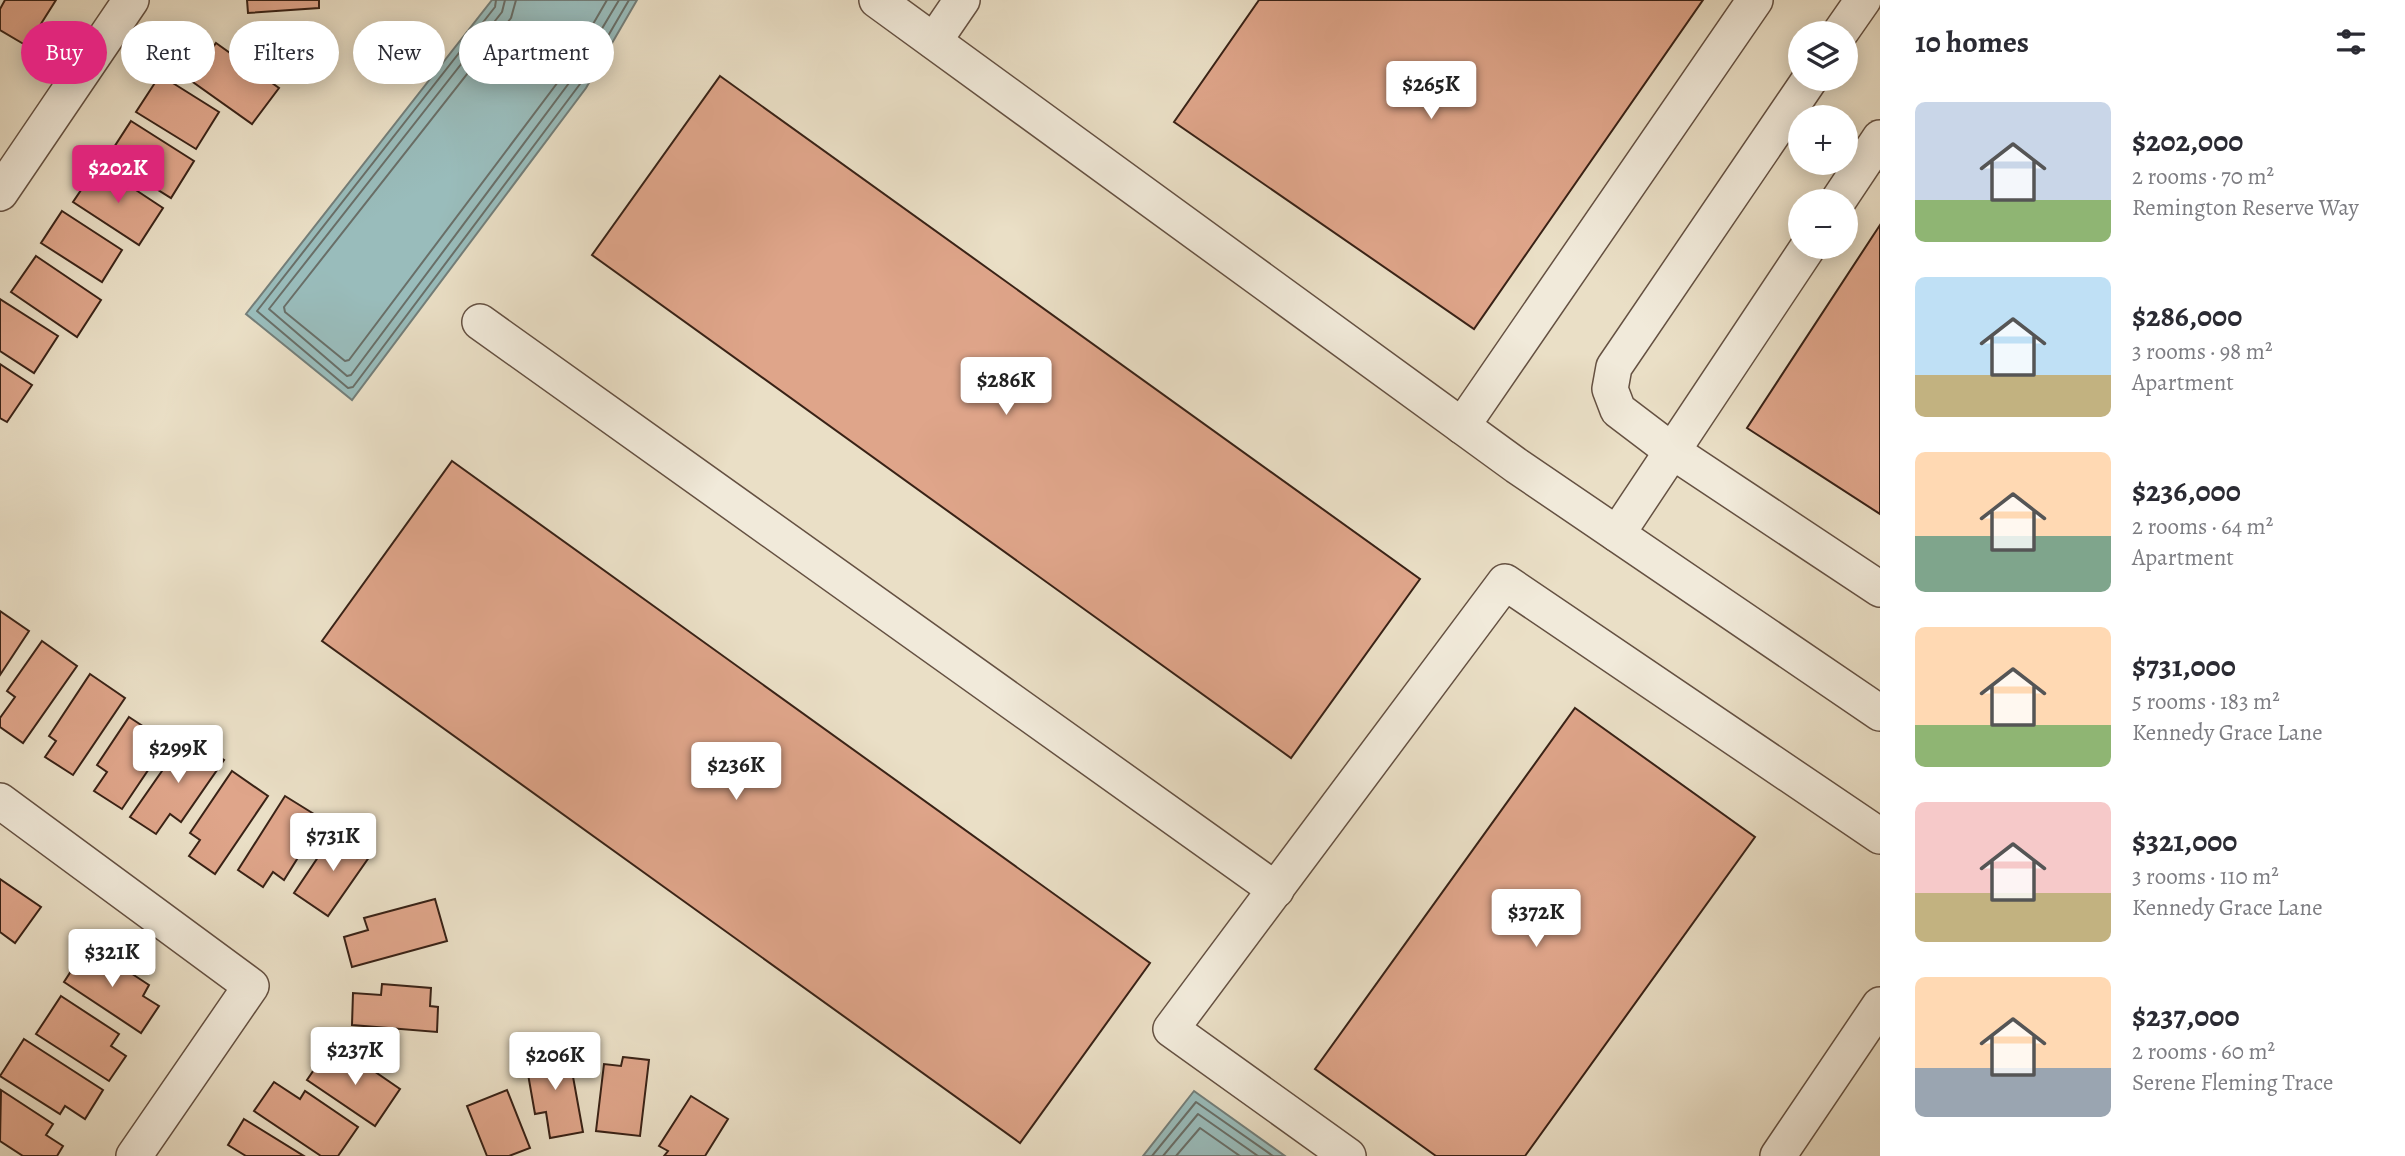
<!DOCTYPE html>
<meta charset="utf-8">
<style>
body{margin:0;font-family:Alegreya,serif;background:#f7f7f7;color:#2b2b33;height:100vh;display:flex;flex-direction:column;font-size:26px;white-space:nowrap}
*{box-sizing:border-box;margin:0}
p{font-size:23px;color:#7c7c81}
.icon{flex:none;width:38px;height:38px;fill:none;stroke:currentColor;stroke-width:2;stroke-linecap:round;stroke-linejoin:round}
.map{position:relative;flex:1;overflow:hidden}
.side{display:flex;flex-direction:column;background:#fff;width:525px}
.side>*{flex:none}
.top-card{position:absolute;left:21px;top:21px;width:665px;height:63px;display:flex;gap:14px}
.buttons{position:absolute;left:1788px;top:21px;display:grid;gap:14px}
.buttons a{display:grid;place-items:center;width:70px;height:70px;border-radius:50%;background:#fff;box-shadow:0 4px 18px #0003;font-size:35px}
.price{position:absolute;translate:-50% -60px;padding:0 16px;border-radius:7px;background:#fff;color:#222;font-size:23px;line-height:46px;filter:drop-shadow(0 2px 4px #0008)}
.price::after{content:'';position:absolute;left:50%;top:42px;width:21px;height:16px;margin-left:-10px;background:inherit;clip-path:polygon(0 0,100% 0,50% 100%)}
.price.selected{background:#db2777;color:#fff}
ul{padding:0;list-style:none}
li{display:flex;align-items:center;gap:21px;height:175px;padding:0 35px}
li span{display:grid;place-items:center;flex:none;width:196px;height:140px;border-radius:10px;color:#555}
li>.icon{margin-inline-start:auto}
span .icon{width:84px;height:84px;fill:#fffc;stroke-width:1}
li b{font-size:30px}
h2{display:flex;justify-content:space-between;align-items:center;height:84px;padding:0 35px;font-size:30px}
.tag{padding:0 24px;border-radius:32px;background:#fff;box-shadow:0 4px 18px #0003;font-size:24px;line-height:63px}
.tag.selected{background:#db2777;color:#fff}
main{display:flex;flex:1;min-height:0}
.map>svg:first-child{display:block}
</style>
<main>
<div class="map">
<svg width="1880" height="1156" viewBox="0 0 1880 1156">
<rect width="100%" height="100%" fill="#eadfc6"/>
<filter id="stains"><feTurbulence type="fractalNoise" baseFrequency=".00286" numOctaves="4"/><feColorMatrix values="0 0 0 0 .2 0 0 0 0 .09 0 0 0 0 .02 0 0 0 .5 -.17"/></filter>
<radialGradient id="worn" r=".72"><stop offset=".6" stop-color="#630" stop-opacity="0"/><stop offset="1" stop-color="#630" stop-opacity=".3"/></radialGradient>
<!-- water -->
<g fill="#99bcbb" stroke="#737e79" stroke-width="2">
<polygon points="492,0 637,0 586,88 352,400 246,314"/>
<polygon points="1194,1091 1285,1156 1143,1156"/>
</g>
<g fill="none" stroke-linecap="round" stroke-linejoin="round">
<!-- shore -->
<g stroke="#696f68" stroke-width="2">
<polyline points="496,0 495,7 257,311 348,388 353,387 580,84 629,0"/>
<polyline points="505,0 502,12 269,309 347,376 351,375 572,79 619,0"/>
<polyline points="516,0 511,18 284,307 285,312 345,361 349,360 564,74 607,0"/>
<polyline points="1152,1156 1196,1102 1273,1156"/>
<polyline points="1163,1156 1198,1114 1258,1156"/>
<polyline points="1176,1156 1200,1128 1240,1156"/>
</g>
</g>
<!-- building -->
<g fill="#dfa58a" stroke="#392216" stroke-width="2">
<polygon points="5,0 56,0 27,46 0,30 0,9"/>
<polygon points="247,0 319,0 319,8 248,13"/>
<polygon points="1259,0 1703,0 1474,329 1174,122"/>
<polygon points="216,43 279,88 252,124 190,80"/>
<polygon points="160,75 219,112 196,149 136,112"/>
<polygon points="720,76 1420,579 1291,758 592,255"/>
<polygon points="131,121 194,161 171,198 107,158"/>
<polygon points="98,165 163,208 139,245 73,202"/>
<polygon points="62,211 122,250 102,282 41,243"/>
<polygon points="1880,225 1880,514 1747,428"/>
<polygon points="36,256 101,300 77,337 11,292"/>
<polygon points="0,299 58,336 34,373 0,351"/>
<polygon points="0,364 32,385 7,422 0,418"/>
<polygon points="452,461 1150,963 1020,1143 322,641"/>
<polygon points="0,611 29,631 0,675"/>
<polygon points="42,641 77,666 23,743 0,727 0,718 15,697 7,691"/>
<polygon points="90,674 125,698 73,775 45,757 56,741 49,736"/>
<polygon points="1575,708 1755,837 1525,1156 1436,1156 1315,1069"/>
<polygon points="129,717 167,742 122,809 94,791 107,772 97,765"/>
<polygon points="187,735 224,760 181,822 170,814 156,834 130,817"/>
<polygon points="232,771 268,796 215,874 189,856 200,840 190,833"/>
<polygon points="285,796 322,819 284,880 273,872 263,887 238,870"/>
<polygon points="337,829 372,853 328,916 294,893"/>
<polygon points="0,879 41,907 15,943 0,932"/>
<polygon points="435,899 447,941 352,967 344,937 368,930 364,918"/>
<polygon points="88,945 149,985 143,996 159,1006 141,1033 64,982"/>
<polygon points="382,984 431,988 430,1006 438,1007 437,1032 352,1025 353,993 381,995"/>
<polygon points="61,996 119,1034 111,1046 126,1056 109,1081 36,1034"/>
<polygon points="24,1039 103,1090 85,1119 65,1106 60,1114 0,1076"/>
<polygon points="568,1049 583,1132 550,1138 546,1112 535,1114 525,1057"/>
<polygon points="326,1052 346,1065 352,1056 400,1089 375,1126 307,1080"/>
<polygon points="623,1057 649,1060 640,1136 596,1131 604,1064 621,1066"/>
<polygon points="274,1082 300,1099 305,1091 358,1127 338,1156 321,1156 254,1111"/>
<polygon points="1,1090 53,1124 46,1135 63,1146 57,1156 23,1156 0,1141"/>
<polygon points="507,1090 530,1148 509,1156 487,1156 467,1106"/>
<polygon points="691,1096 728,1119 705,1156 664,1156 668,1151 659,1146"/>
<polygon points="244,1119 304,1156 246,1156 228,1145"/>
</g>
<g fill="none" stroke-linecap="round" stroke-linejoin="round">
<defs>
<g id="minor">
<polyline points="877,0 1517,466 1880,713"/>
<polyline points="1840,33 1863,0"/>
<polyline points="934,41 962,0"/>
<polyline points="1810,79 1614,367 1610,389 1618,410 1672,451 1880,589"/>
<polyline points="0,193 131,0"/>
<polyline points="1838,201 1880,138"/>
<polyline points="480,322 1276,890"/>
<polyline points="1462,426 1755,0"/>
<polyline points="1617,534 1808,247"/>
<polyline points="0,801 251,986 134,1156"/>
<polyline points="1348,1156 1171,1029 1505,582 1880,836"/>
<polyline points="1778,1156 1880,1005"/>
</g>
</defs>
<!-- minor casing -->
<use href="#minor" stroke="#655142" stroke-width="38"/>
<!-- minor -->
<use href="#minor" stroke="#f1eada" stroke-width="35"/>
</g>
<rect width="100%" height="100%" filter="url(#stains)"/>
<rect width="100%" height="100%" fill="url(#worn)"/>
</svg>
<div class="buttons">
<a><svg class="icon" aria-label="layers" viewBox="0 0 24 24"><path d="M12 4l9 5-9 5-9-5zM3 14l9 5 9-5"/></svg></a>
<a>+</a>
<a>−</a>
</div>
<b class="price" style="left:1431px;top:121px">$265K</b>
<b class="price selected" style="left:118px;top:205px">$202K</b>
<b class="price" style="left:1006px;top:417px">$286K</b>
<b class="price" style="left:178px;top:785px">$299K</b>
<b class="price" style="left:736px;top:802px">$236K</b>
<b class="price" style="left:333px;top:873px">$731K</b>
<b class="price" style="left:1536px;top:949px">$372K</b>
<b class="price" style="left:112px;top:989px">$321K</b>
<b class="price" style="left:355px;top:1087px">$237K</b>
<b class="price" style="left:555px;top:1092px">$206K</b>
<div class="top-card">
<a class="tag selected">Buy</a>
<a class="tag">Rent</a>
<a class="tag">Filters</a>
<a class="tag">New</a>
<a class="tag">Apartment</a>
</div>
</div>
<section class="side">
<h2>10 homes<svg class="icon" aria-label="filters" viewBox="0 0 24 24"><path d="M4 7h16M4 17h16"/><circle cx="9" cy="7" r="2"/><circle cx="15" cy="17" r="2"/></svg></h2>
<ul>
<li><span style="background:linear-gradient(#c9d6e8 70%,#8fb573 0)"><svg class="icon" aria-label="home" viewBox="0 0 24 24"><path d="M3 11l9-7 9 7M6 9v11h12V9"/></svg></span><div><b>$202,000</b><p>2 rooms · 70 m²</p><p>Remington Reserve Way</p></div></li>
<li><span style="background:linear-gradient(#bfe0f5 70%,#c2b280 0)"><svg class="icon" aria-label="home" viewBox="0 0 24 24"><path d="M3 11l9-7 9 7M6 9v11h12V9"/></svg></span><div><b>$286,000</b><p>3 rooms · 98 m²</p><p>Apartment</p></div></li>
<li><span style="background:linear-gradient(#ffd9b3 60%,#7fa58c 0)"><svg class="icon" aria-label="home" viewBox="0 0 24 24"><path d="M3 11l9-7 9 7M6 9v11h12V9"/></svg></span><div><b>$236,000</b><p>2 rooms · 64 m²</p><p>Apartment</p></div></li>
<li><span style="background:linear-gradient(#ffd9b3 70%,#8fb573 0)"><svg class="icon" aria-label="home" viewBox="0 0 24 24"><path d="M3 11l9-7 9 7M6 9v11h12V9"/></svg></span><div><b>$731,000</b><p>5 rooms · 183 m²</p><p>Kennedy Grace Lane</p></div></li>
<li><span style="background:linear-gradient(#f6c9c9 65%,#c2b280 0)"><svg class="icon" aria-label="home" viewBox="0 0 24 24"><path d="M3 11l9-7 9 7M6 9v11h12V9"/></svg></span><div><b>$321,000</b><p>3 rooms · 110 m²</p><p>Kennedy Grace Lane</p></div></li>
<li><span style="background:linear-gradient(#ffd9b3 65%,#9aa5b1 0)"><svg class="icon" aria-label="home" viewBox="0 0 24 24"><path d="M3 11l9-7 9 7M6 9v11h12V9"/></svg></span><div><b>$237,000</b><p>2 rooms · 60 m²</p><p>Serene Fleming Trace</p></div></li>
</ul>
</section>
</main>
